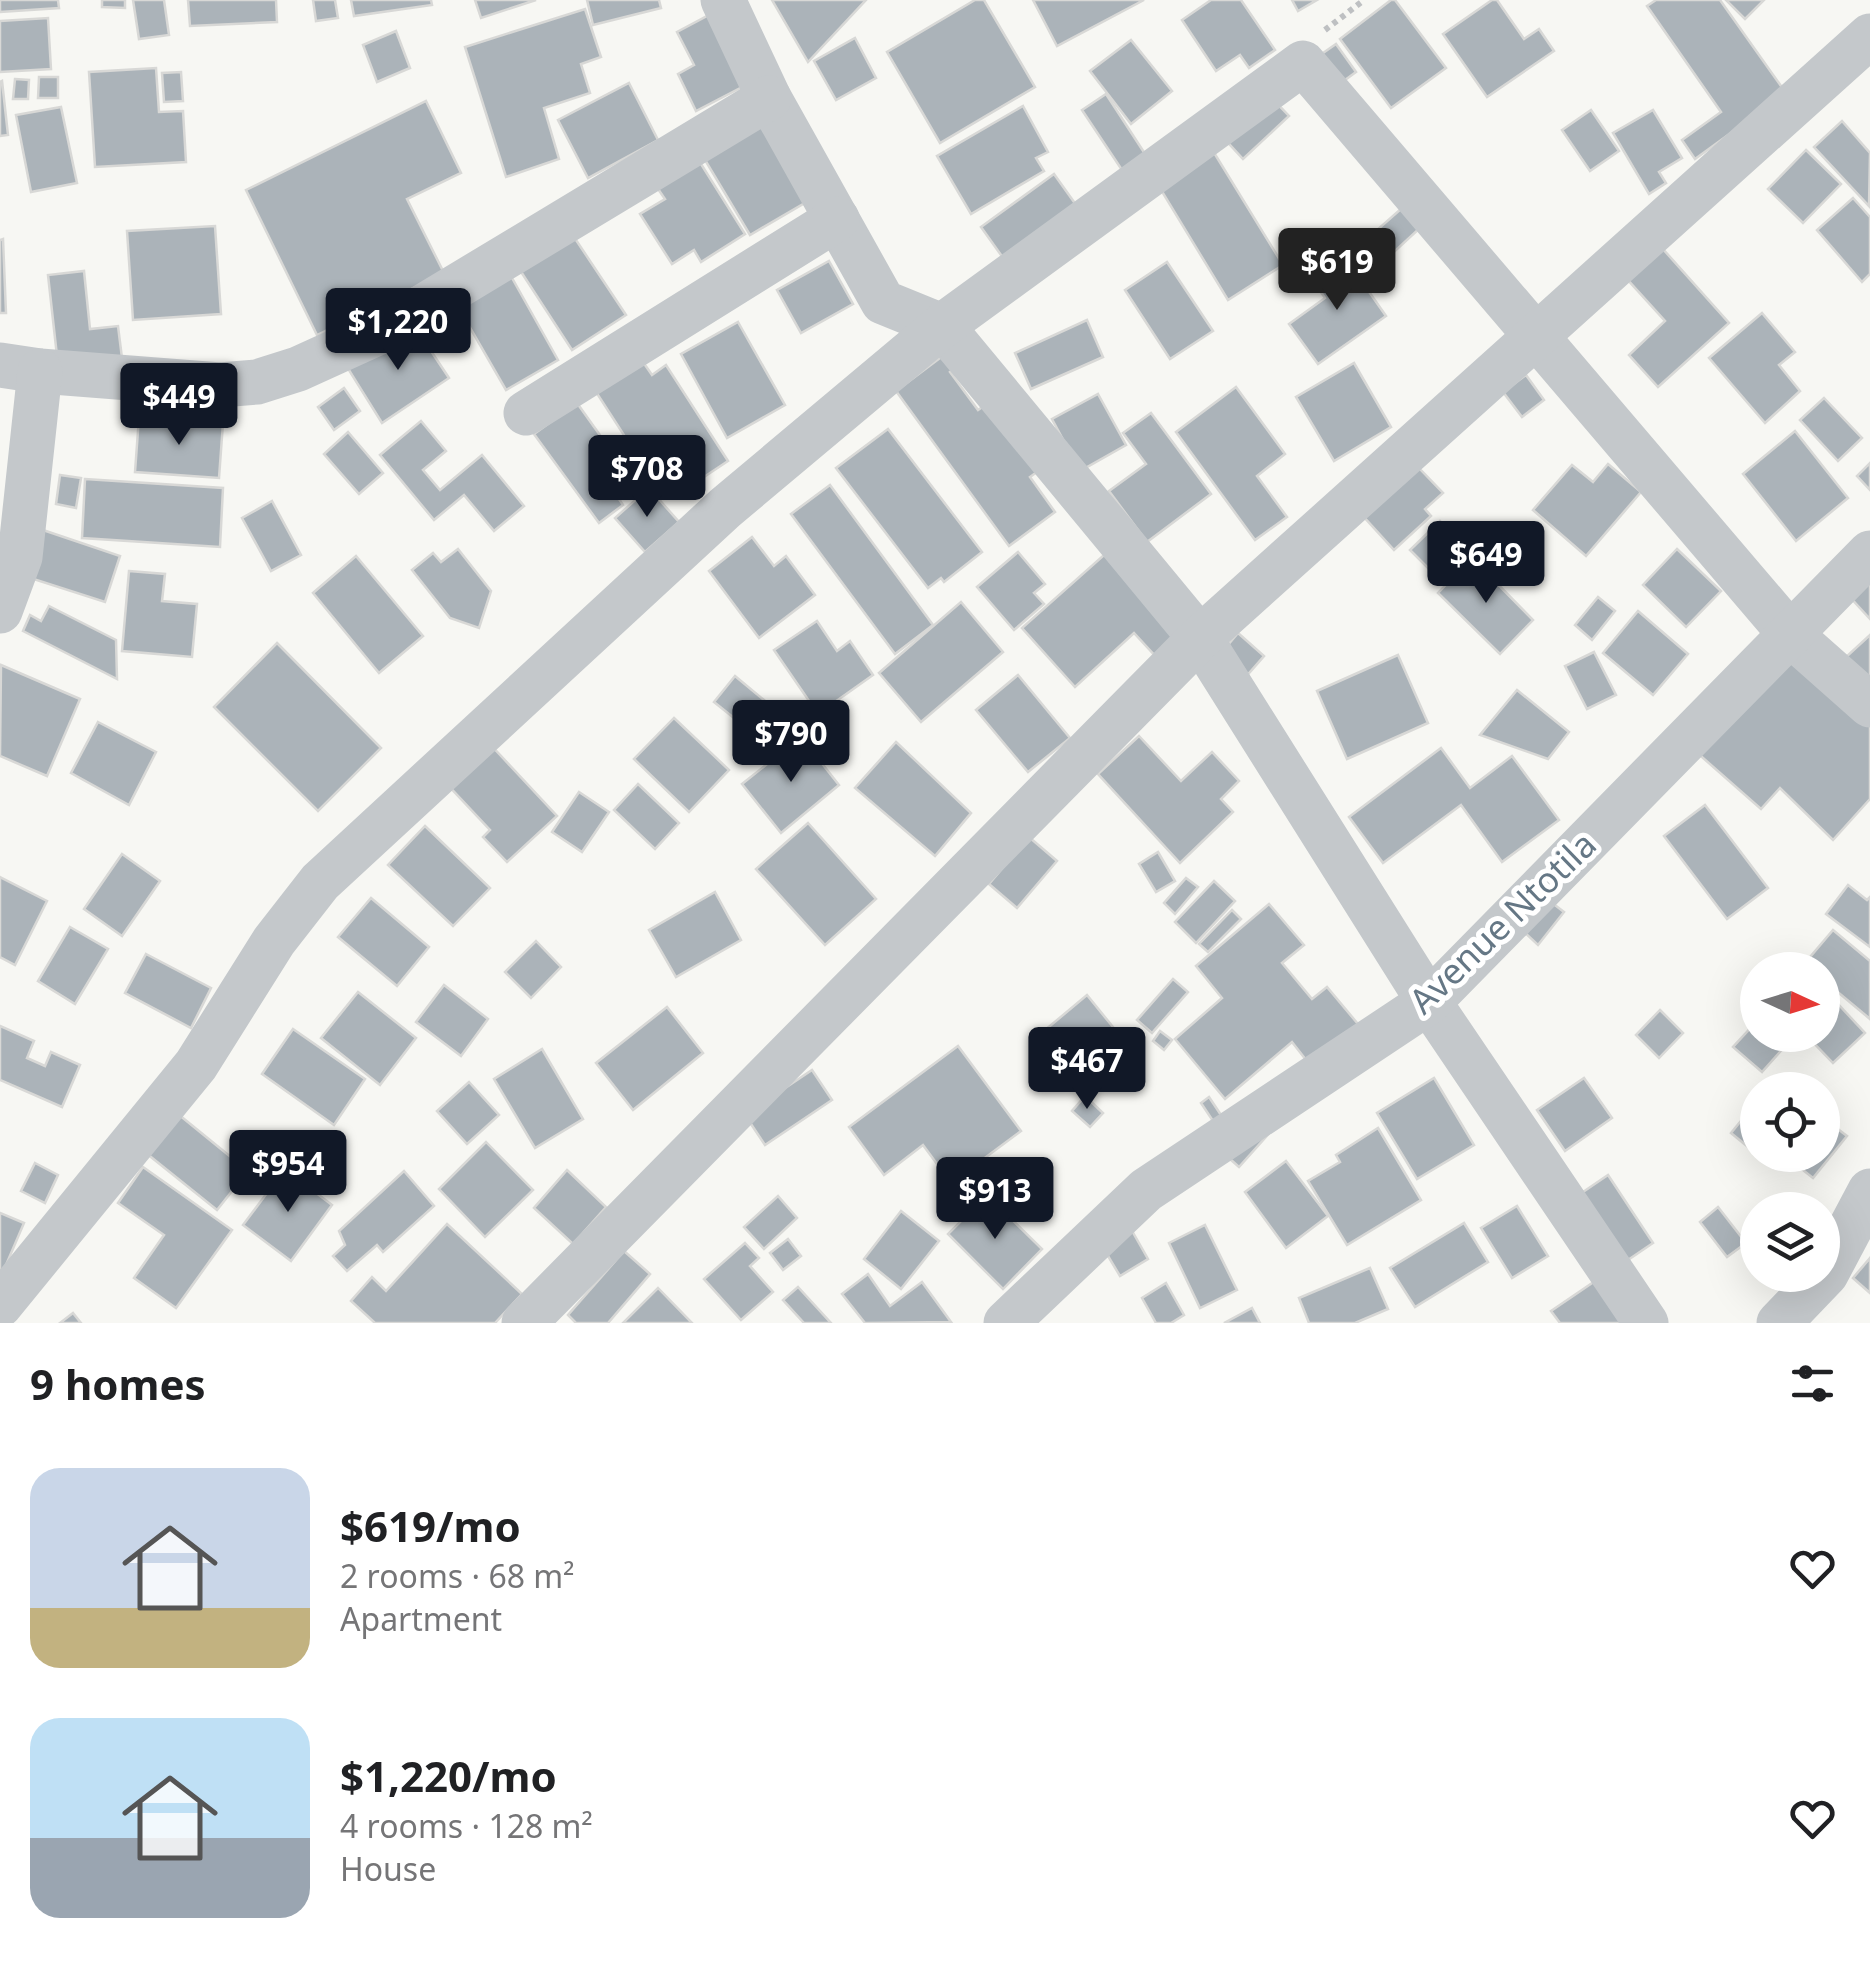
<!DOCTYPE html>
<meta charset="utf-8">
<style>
body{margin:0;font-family:"Noto Sans",sans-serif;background:#f6f6f6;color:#202124;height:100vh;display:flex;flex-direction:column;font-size:38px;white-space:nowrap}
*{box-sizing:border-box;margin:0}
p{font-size:32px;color:#757577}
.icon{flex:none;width:55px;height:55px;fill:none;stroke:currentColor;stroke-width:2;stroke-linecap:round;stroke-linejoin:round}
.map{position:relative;height:1323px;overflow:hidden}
.sheet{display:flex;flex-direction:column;background:#fff;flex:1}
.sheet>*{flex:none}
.needle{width:65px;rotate:94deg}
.buttons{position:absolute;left:1740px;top:952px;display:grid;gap:20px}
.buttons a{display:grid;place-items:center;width:100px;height:100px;border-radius:50%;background:#fff;box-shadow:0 10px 40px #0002;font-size:50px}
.price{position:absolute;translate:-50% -85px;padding:0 22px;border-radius:10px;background:#111827;color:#fff;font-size:32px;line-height:65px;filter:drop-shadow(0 2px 5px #0008)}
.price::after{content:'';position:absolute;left:50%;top:60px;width:30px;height:22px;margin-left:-15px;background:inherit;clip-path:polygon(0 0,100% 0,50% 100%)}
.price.selected{background:#222;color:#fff}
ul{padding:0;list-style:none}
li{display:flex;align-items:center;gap:30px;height:250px;padding:0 30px}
li span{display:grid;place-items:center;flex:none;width:280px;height:200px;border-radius:30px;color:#555}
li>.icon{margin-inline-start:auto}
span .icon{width:120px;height:120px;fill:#fffc;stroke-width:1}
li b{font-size:42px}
h2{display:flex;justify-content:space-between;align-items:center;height:120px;padding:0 30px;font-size:42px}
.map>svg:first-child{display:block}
</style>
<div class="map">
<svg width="1870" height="1323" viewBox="0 0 1870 1323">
<rect width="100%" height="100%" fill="#f7f7f3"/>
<!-- building -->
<g fill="#abb3b9" stroke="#d8d8d6" stroke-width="2.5">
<polygon points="0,0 58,0 59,8 0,12"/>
<polygon points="102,0 125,0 125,8 102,7"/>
<polygon points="133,0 164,0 169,35 139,39"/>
<polygon points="188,0 276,0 277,22 190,26"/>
<polygon points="313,0 335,0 338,18 316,21"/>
<polygon points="351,0 431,0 432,5 354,16"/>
<polygon points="475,0 536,0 481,18"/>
<polygon points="587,0 659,0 661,8 593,25"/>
<polygon points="772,0 866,0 808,62"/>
<polygon points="975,0 984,0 1035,87 940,143 887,52"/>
<polygon points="1033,0 1144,0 1057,46"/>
<polygon points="1211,0 1241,0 1275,50 1249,68 1240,55 1216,71 1182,20"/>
<polygon points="1292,0 1317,0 1298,11"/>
<polygon points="1391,0 1395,0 1446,68 1391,108 1340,39"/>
<polygon points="1492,0 1497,0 1524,39 1539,29 1554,51 1487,97 1443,34"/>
<polygon points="1656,0 1720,0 1786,93 1695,159 1682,140 1721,112 1647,6"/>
<polygon points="1726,0 1764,0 1745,19"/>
<polygon points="585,9 601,57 581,64 590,93 544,108 559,159 506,177 465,47"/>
<polygon points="709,15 744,86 696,111 678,74 694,65 677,32"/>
<polygon points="48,18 51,69 0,72 0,21"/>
<polygon points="396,31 410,68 377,82 363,45"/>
<polygon points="855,38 876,78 836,100 814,61"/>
<polygon points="1131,40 1172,91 1131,124 1090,71"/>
<polygon points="1336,44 1356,72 1334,88 1313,60"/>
<polygon points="156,68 159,112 183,111 186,162 95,167 89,72"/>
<polygon points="181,72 183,101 164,102 162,73"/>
<polygon points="39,77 58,77 58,98 38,98"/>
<polygon points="15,79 29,80 28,99 13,99"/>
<polygon points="2,81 8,135 0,136 0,82"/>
<polygon points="629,83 658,140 588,178 558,120"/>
<polygon points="1266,92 1289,116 1243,159 1220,134"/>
<polygon points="1106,94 1149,160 1126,176 1082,110"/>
<polygon points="426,101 461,173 407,199 444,273 317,335 246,190"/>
<polygon points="1023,106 1048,152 1036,158 1044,171 971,214 937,156"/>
<polygon points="61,107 77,183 31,192 16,115"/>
<polygon points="1591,110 1619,151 1590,171 1562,130"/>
<polygon points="1653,110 1682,158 1659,172 1666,183 1649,194 1613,133"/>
<polygon points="771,120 815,197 750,235 705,160"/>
<polygon points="1842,121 1870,153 1869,206 1814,147"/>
<polygon points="1806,150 1841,184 1803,223 1768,189"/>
<polygon points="1213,151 1283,265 1228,300 1158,185"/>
<polygon points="696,156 745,234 701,262 694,250 672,264 640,214 665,199 654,183"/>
<polygon points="1054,174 1079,209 1006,262 981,227"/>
<polygon points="1853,198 1870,217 1870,274 1862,282 1817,230"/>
<polygon points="1402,208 1420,228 1395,251 1377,230"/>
<polygon points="215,226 221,314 133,320 127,231"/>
<polygon points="572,234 626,315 572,350 514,261"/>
<polygon points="3,239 6,313 0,313 0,240"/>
<polygon points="1662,248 1729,323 1658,387 1629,355 1665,321 1627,279"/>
<polygon points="1346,259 1386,316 1318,364 1289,324 1325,298 1314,282"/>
<polygon points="829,261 853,304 801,333 777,290"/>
<polygon points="1167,262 1213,331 1170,359 1125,290"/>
<polygon points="507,269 558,360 506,390 454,300"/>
<polygon points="84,271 90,329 118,326 122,358 58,365 48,275"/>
<polygon points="1762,313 1795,352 1779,365 1800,391 1765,423 1709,358"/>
<polygon points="1087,320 1103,357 1031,389 1015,353"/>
<polygon points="738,322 785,405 727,438 681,354"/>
<polygon points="413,324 449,378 382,423 347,367"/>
<polygon points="948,352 958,366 950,372 978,410 991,401 1041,469 1030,477 1055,512 1009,546 896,391"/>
<polygon points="643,362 652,375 666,365 728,461 683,491 672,473 655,483 596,392"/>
<polygon points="1354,363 1391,427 1334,461 1296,397"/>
<polygon points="1526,375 1544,400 1522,417 1503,392"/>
<polygon points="1236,387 1285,454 1257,476 1287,517 1255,540 1176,432"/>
<polygon points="344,388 360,411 334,430 318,407"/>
<polygon points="1098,394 1126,445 1080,471 1052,419"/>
<polygon points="1824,398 1862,438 1838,461 1800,420"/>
<polygon points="577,403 622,466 605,478 623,505 599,523 534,434"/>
<polygon points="1151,413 1211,494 1147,542 1109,491 1146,464 1123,433"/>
<polygon points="139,417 223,423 219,478 135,472"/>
<polygon points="421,421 446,451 423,470 440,490 482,455 524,506 494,531 464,495 434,520 380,455"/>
<polygon points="888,429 982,552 944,582 941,578 928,588 836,468"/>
<polygon points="1795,431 1848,498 1796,541 1743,474"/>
<polygon points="348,432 383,473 359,494 324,454"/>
<polygon points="1870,463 1870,490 1857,476"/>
<polygon points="1608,464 1641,492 1586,556 1533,510 1572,465 1593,482"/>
<polygon points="1417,466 1443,493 1425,509 1431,516 1394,550 1363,516"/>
<polygon points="60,475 81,478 76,508 56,504"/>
<polygon points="85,479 223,488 220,547 82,538"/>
<polygon points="830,485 933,625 895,654 791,514"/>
<polygon points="649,488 679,522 645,552 615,518"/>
<polygon points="272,501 301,555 271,571 242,518"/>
<polygon points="1440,521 1468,550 1438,578 1410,550"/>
<polygon points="40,529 120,556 105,602 24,576"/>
<polygon points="752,537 774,566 786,556 815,595 759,638 709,571"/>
<polygon points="1113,547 1189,633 1159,660 1134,633 1075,687 1022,628"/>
<polygon points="458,549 491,591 479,628 450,618 412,570 433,553 441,562"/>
<polygon points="1677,549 1721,591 1686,627 1643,585"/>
<polygon points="1018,552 1045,584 1034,593 1044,604 1014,630 977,587"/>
<polygon points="356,556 423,636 379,673 313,593"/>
<polygon points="1472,558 1533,620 1500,654 1438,593"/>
<polygon points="129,571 165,574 162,601 197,604 192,657 122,651"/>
<polygon points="1870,574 1870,619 1848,595"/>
<polygon points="1598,597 1615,611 1592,640 1575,625"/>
<polygon points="961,602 1003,652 921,722 879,673"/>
<polygon points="49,606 116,640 117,679 23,631 30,615 41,621"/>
<polygon points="1638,611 1688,654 1653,695 1603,653"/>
<polygon points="817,621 837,651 850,641 873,675 818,714 774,650"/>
<polygon points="1238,633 1264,656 1243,680 1217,658"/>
<polygon points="1870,635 1870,683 1846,657"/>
<polygon points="277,643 381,748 318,811 214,707"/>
<polygon points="1594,652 1616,695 1587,709 1565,666"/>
<polygon points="1796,653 1870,725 1870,799 1833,840 1780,788 1761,809 1694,750"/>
<polygon points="1398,655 1428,723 1347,759 1317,691"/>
<polygon points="1,665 80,699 47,776 0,756"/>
<polygon points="1018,675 1070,738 1028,772 976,710"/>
<polygon points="735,676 764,700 744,726 714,702"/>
<polygon points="1517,690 1569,732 1548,759 1480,735"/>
<polygon points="674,718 729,770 689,812 634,759"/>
<polygon points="98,722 156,752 129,805 71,773"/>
<polygon points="1139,736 1181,781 1212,752 1239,781 1221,799 1233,812 1180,863 1098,774"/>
<polygon points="801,737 839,785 781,833 742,784"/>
<polygon points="488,742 557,816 507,862 483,837 490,830 445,782"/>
<polygon points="896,742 971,813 935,856 855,788"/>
<polygon points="1441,748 1470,788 1512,756 1559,820 1502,862 1461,805 1383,863 1349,817"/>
<polygon points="638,784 679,823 655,849 614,810"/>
<polygon points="579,792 609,812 582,852 552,832"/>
<polygon points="1705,805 1768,888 1727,919 1664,836"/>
<polygon points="808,823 876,899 825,945 756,869"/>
<polygon points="425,826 490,888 453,926 388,865"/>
<polygon points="1029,837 1057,861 1017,908 989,884"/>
<polygon points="1158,852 1175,881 1156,892 1139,864"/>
<polygon points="122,854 160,881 122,936 84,909"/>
<polygon points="0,877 47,901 15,965 0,957"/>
<polygon points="1186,878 1198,887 1175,914 1164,903"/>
<polygon points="1214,881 1235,901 1196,943 1175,922"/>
<polygon points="1848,885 1867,900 1870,897 1870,947 1826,914"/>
<polygon points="715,892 741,940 676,977 649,930"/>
<polygon points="371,898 429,947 397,986 338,937"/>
<polygon points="1547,899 1564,912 1538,945 1522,930"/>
<polygon points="1269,904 1304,945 1282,963 1312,999 1327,987 1358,1024 1310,1065 1292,1042 1225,1099 1175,1039 1222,998 1196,966"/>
<polygon points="1232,910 1241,919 1208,952 1199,944"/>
<polygon points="70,927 108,949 75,1004 38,981"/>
<polygon points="1833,930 1870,961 1870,1019 1822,979 1822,970 1812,970 1805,963"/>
<polygon points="536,941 561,967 531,998 505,972"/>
<polygon points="146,954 211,988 191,1028 125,993"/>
<polygon points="1173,979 1188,992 1152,1033 1137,1020"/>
<polygon points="444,985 488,1019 461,1056 416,1022"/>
<polygon points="1825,990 1865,1033 1833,1063 1806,1035 1822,1035"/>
<polygon points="358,992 416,1038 380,1085 321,1038"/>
<polygon points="1087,995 1117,1032 1069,1072 1038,1036"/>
<polygon points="667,1007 703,1053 633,1110 596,1063"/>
<polygon points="1660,1010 1683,1033 1659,1058 1636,1035"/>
<polygon points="1758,1020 1758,1035 1795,1035 1762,1072 1733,1047"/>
<polygon points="0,1026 34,1041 27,1058 45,1066 51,1052 80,1065 62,1107 0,1080"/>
<polygon points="293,1029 365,1079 334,1125 262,1074"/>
<polygon points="1160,1031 1172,1040 1164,1050 1153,1041"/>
<polygon points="1119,1034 1130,1045 1113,1060 1103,1049"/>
<polygon points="958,1046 1021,1131 951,1183 923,1145 884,1175 849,1127"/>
<polygon points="542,1049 583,1119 535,1148 494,1079"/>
<polygon points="812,1070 832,1100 765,1145 745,1115"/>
<polygon points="1434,1078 1474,1145 1417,1179 1377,1113"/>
<polygon points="1584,1078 1612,1118 1565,1151 1537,1110"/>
<polygon points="1775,1078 1789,1090 1766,1090"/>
<polygon points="469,1082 499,1115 467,1144 437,1111"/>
<polygon points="1085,1096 1103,1113 1090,1127 1072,1111"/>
<polygon points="1209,1097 1225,1121 1217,1127 1201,1103"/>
<polygon points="1758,1100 1758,1155 1731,1133"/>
<polygon points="178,1114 248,1171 217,1210 146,1153"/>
<polygon points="1822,1117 1847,1136 1813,1178 1784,1155 1822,1155"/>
<polygon points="1378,1128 1421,1200 1347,1245 1308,1181 1340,1162 1336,1155"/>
<polygon points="1273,1129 1239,1167 1230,1159"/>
<polygon points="486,1142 533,1190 485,1237 439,1189"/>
<polygon points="1286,1161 1328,1216 1286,1248 1245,1192"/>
<polygon points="35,1163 58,1175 45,1203 21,1191"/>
<polygon points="143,1167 232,1230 176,1308 134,1278 164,1235 118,1203"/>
<polygon points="285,1169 332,1205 291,1261 243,1225"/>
<polygon points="567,1170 606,1207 573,1244 534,1208"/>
<polygon points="404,1171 434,1206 383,1252 377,1245 347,1271 333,1256 345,1245 339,1231"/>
<polygon points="1608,1175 1653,1243 1625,1262 1580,1194"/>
<polygon points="987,1195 1042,1249 1003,1289 948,1234"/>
<polygon points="778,1196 797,1218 764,1249 744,1227"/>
<polygon points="1517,1206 1548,1256 1512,1278 1481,1228"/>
<polygon points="1718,1207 1746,1243 1727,1257 1700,1222"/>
<polygon points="901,1211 939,1241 901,1289 864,1259"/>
<polygon points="0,1213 24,1223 0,1279"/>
<polygon points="1464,1223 1488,1262 1415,1307 1390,1268"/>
<polygon points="447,1224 522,1294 495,1323 375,1323 351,1301 372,1277 386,1291"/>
<polygon points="1205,1225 1237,1290 1200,1308 1169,1243"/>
<polygon points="1131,1229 1148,1259 1120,1276 1102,1246"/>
<polygon points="788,1239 801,1256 783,1270 770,1253"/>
<polygon points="745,1243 759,1258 750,1266 773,1292 741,1320 704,1279"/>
<polygon points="624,1251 650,1274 608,1323 576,1323 568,1315"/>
<polygon points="1870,1258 1870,1293 1853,1278"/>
<polygon points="1370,1268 1388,1309 1355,1323 1309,1323 1299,1298"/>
<polygon points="868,1274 890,1306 922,1282 951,1322 865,1323 842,1294"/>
<polygon points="1601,1277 1632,1323 1560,1323 1551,1311"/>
<polygon points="1166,1283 1184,1315 1171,1323 1156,1323 1142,1298"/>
<polygon points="798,1287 831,1323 804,1323 783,1300"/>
<polygon points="658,1288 692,1323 623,1323"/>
<polygon points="1252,1308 1260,1323 1224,1323"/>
<polygon points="73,1313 81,1323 60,1323"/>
</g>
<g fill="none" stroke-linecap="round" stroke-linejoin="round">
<!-- path -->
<polyline stroke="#bec0c2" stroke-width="6" stroke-dasharray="5 5" stroke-linecap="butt" points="1325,30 1364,0"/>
<!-- minor -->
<g stroke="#c4c8cb" stroke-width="45">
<polyline points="723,0 769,98 883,302 942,326 1200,638 1429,1002 1646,1323"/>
<polyline points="0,365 40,371 220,385 257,382 298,369 386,329 769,98"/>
<polyline points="526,413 837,219"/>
<polyline points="0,611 20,557 40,371"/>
<polyline points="0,1305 196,1065 274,941 320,882 725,508 942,326 1303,63 1791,635 1870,705"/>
<polyline points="524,1323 1200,638 1870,36"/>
<polyline points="1006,1323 1146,1190 1429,1002 1870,553"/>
<polyline points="1779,1323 1826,1274 1870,1191"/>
</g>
</g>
<g text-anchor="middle" stroke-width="10" stroke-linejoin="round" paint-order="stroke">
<!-- street labels -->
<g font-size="35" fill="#657785" stroke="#fff">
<text transform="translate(1503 923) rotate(-44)" y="12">Avenue Ntotila</text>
</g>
</g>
</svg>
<div class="buttons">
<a><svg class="needle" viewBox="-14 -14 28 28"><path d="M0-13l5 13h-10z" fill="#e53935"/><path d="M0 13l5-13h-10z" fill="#757577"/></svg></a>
<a><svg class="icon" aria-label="locate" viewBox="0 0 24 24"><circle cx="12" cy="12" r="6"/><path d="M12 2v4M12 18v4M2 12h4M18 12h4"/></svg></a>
<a><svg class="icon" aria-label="layers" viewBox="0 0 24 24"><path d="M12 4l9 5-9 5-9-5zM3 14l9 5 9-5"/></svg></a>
</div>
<b class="price selected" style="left:1337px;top:313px">$619</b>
<b class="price" style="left:398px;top:373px">$1,220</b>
<b class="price" style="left:179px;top:448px">$449</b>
<b class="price" style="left:647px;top:520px">$708</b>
<b class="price" style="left:1486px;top:606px">$649</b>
<b class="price" style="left:791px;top:785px">$790</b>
<b class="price" style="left:1087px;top:1112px">$467</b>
<b class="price" style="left:288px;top:1215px">$954</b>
<b class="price" style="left:995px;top:1242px">$913</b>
</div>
<section class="sheet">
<h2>9 homes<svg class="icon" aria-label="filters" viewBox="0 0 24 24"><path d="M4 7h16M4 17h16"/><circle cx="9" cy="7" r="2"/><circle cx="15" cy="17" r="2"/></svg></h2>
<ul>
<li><span style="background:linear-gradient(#c9d6e8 70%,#c2b280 0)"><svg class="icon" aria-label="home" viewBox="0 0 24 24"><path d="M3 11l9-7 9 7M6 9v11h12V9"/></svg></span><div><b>$619/mo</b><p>2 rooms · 68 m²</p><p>Apartment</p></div><svg class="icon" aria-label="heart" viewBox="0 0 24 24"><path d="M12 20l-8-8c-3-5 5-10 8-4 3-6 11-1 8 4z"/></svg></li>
<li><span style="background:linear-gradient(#bfe0f5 60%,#9aa5b1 0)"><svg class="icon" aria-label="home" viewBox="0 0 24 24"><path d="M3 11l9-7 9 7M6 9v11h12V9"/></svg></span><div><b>$1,220/mo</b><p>4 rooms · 128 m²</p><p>House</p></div><svg class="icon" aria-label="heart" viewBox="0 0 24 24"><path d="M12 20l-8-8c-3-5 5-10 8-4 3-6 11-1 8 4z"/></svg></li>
</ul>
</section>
